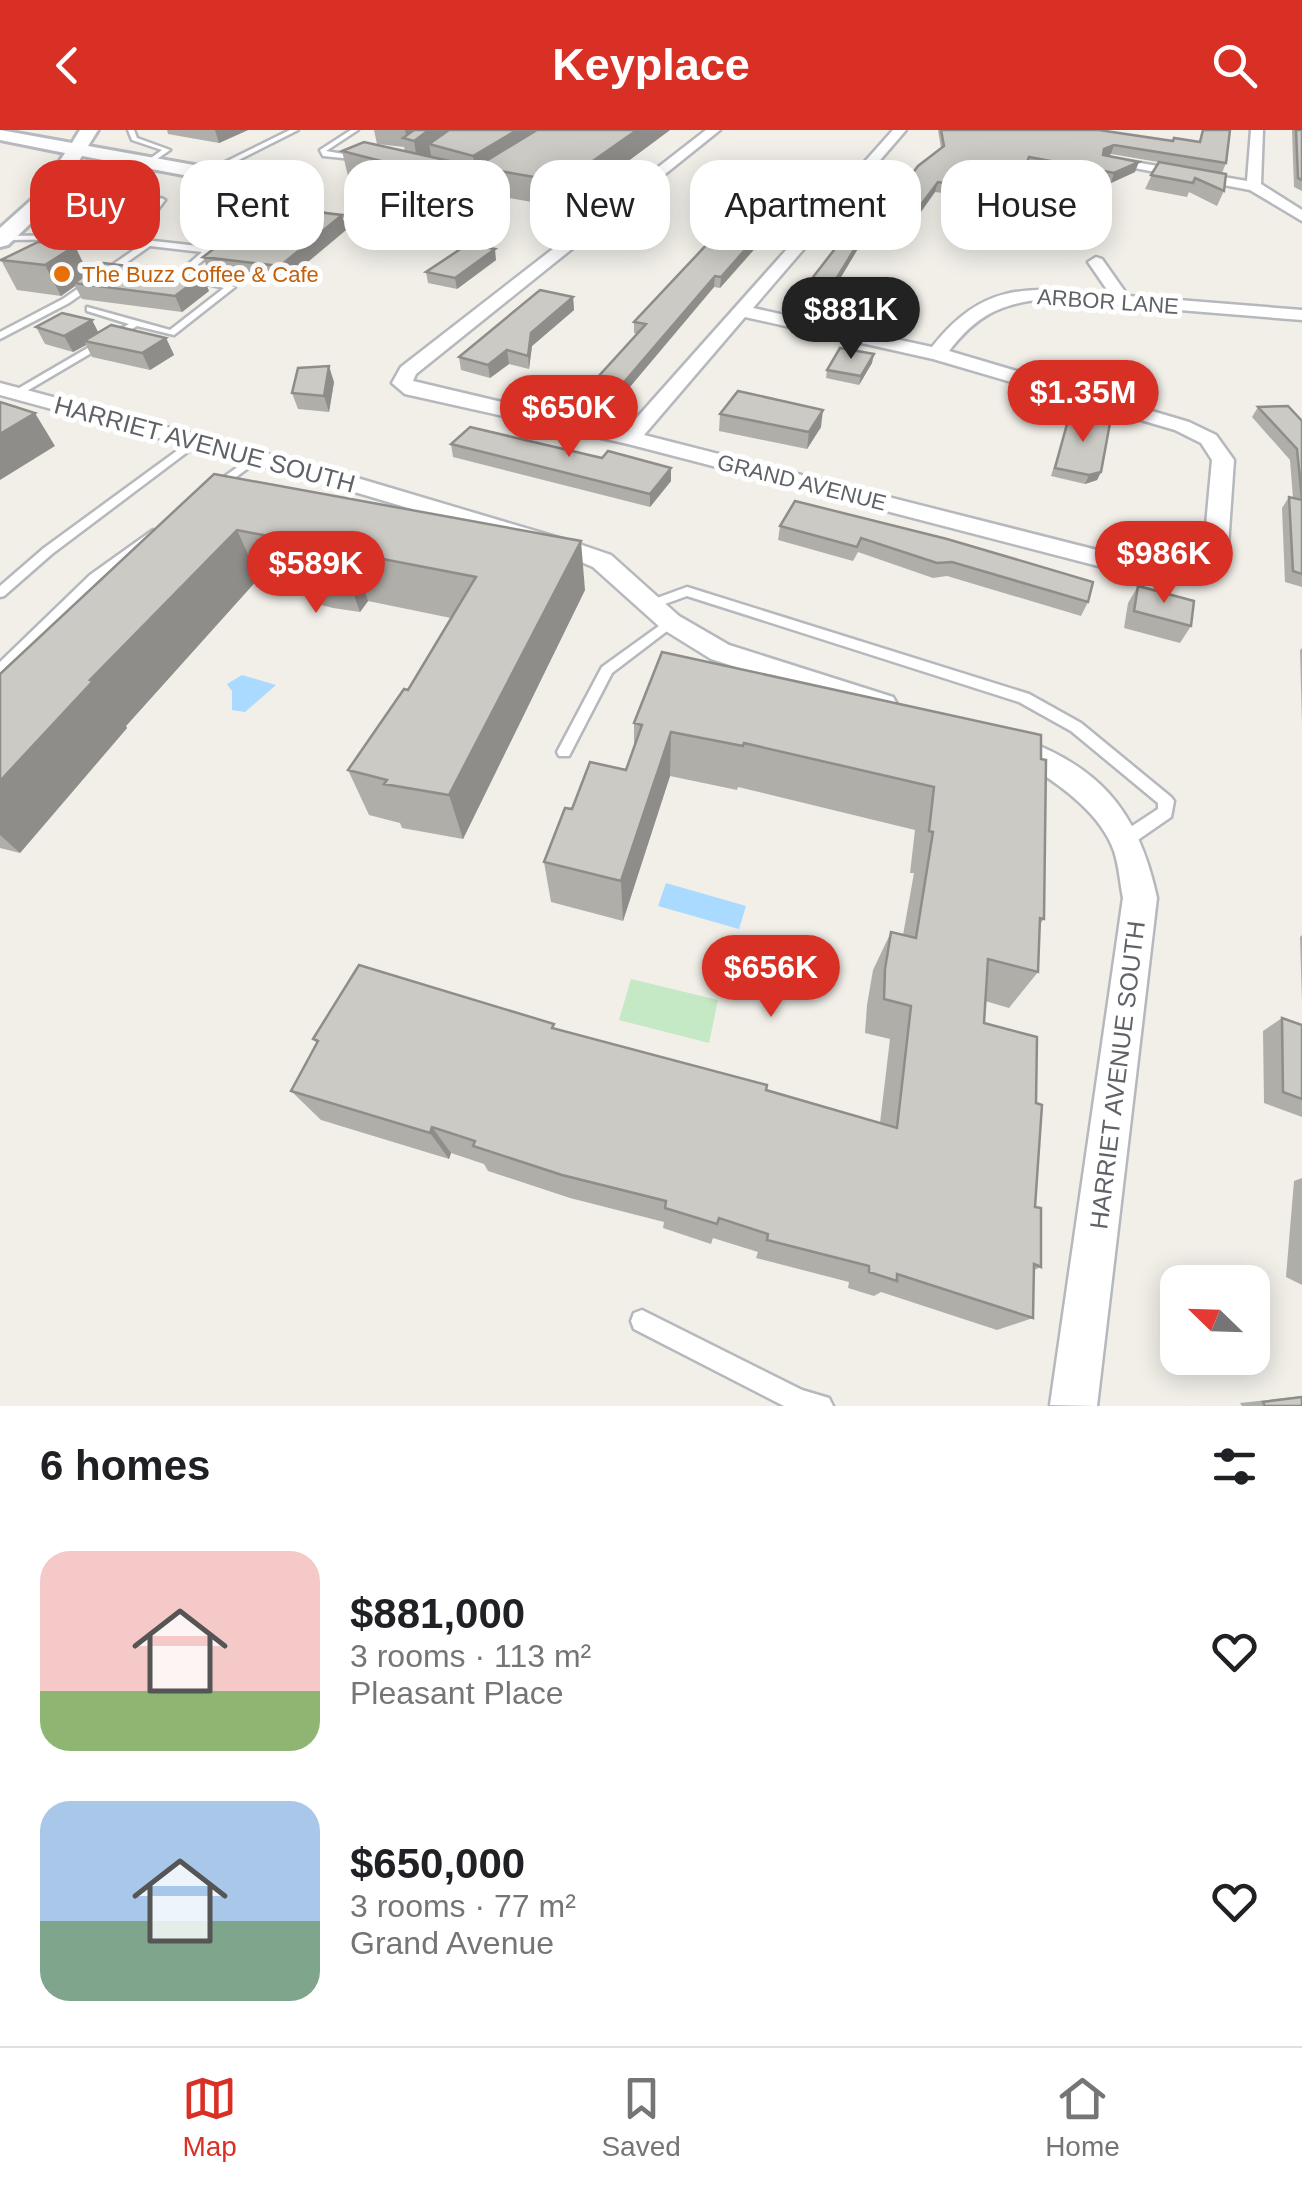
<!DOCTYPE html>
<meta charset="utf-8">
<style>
body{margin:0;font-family:Helvetica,sans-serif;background:#f2f2f2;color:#202124;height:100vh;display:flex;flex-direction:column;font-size:38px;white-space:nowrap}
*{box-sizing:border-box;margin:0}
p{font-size:32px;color:#757577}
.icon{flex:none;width:55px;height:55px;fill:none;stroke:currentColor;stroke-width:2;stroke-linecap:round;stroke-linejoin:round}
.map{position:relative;height:1276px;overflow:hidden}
.details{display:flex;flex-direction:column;background:#fff;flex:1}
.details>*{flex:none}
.hud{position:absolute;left:30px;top:30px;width:1242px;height:90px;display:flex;gap:20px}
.needle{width:65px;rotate:293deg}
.tools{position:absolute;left:1160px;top:1135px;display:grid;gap:20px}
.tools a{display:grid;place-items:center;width:110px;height:110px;border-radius:20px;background:#fff;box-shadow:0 5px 25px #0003;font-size:50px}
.price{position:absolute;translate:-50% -85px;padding:0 22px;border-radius:35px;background:#d93025;color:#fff;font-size:32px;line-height:65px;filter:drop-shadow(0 2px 5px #0008)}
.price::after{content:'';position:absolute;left:50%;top:60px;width:30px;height:22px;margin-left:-15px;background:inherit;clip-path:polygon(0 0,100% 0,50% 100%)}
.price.on{background:#222;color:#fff}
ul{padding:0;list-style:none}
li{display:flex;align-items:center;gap:30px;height:250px;padding:0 40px}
li span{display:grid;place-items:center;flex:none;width:280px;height:200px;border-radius:30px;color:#555}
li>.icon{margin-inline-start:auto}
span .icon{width:120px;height:120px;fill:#fffc;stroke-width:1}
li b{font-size:42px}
h2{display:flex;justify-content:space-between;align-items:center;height:120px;padding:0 40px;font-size:42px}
.pill{padding:0 35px;border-radius:30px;background:#fff;box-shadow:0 5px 25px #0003;font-size:35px;line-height:90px}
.pill.on{background:#d93025;color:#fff}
header{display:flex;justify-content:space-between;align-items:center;height:130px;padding:0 40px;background:#d93025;color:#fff;font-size:45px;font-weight:600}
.tabs{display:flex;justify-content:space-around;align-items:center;height:140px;border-top:2px solid #e0e0e0;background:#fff;font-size:28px;color:#757577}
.tabs a{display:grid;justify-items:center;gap:5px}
.tabs .on{color:#d93025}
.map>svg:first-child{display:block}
</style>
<header><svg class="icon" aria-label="back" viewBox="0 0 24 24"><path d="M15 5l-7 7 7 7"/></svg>Keyplace<svg class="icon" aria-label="search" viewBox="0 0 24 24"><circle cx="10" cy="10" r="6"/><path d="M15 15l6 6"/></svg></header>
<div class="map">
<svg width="1302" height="1276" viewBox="0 0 1302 1276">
<rect width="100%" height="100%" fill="#f1efe8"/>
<!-- green -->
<polygon fill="#c5e8c5" points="631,849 718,870 709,913 619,890"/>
<!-- water -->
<g fill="#aadaff">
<polygon points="242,545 276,555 245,582 232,580 232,561 227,554"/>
<polygon points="666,753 746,776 739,799 658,776"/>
</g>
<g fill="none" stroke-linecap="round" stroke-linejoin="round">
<defs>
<g id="lane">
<polygon points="128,0 134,0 137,8 170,20 151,33 147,33 147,31 162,20 132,10"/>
<path d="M290 0H298L213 43 282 63V67L273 73 344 88 347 92 269 77 185 145 235 157 174 205 137 196 20 265H14V261L129 194 87 181V177L170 200 224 158 175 146 202 122 150 116 69 173 0 209V202L63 169 141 115 94 109 4 110 1 106 90 105 95 97 78 93V89L92 72H115L119 76 97 105 129 109 161 68 165 70 136 109 207 117 274 66 207 46 185 54V52ZM97 76H111L98 93 86 90Z"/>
<polygon points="351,0 358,0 326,21 361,27 363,30 323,26 320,20"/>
<polygon points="193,309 202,311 52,424 4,466 0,467 0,456 44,418"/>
<polygon points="256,324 260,325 260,329 219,360 211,360 211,356"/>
<polygon points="153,400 159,404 157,407 98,451 5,543 0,545 0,532 90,445"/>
<polygon points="687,457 1029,564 1081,593 1171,667 1174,671 1171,687 1132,714 1126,716 1120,714 1118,709 1120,704 1158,679 1158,673 1071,601 1019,572 687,466 651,479 645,475 646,472"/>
<polygon points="670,488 677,492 675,495 612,543 569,626 559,626 557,622 602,537"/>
<polygon points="642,1180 802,1260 829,1268 833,1276 784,1276 634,1199 631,1191 634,1183"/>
</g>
<g id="street">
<path d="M706 0H720L416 244 413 251 625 301 893 0H906L753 178 932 217C986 149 1030 158 1110 164L1088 132 1096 127 1102 129 1128 166 1302 180V190L1043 169C999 174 976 186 949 221L1189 292 1216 305 1234 330 1227 430C1208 458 1191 451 1160 452L628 314 405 264 392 253 401 237ZM745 187 933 229 1175 300 1201 313 1212 330 1203 428 1196 435 1160 436 644 305Z"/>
<polygon points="1251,0 1263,0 1261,54 1302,80 1302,91 1250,60 1103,32 1110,28 1247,51"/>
<polygon points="0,253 347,345 576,413 611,425 679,486 729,515 893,567 897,574 893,581 883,584 711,529 661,498 593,437 560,423 331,355 0,265"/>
<path d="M1007 604C1096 632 1138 678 1157 768L1097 1276 1050 1275 1123 768C1120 753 1119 736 1114 721 1102 686 1063 656 1032 638 1019 631 999 628 992 615L997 607Z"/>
</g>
<polygon id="secondary" points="0,0 72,13 80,0 98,0 88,16 205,37 215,43 205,49 82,26 53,72 8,115 0,117 0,98 38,64 65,23 0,10"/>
</defs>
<!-- lane casing -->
<use href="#lane" stroke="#b5b8bc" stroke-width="5"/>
<!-- street casing -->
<use href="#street" stroke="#b5b8bc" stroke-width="5"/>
<!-- secondary casing -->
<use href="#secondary" stroke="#b6babf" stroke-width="6"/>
<!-- lane -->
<use href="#lane" fill="#fff" fill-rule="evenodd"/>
<!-- street -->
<use href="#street" fill="#fff" fill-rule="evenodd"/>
<!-- secondary -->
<use href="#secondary" fill="#fff" fill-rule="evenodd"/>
</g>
<!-- wall -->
<g fill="#afaea9">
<polygon points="167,0 248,0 219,13 168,4"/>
<polygon points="374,0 670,0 565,78 481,63 455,75 348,46 342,21 405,21 404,17 377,14"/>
<polygon points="938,0 1099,0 1173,11 1199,12 1202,0 1230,0 1226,33 1222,43 1224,61 1217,76 1189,62 1187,67 1145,59 1158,32 1111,24 1108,26 1135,42 1111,53 1045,40 1071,64 1060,69 1088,92 1084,102 1015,108 1018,97 1024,90 975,80 978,68 935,62 918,86 890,82 892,71 941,18"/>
<polygon points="1292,0 1302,0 1302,61 1294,57"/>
<polygon points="342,85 346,100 285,151 209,142 203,127 238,110 260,108 256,96"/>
<polygon points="774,97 720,158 714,157 613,277 588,272 587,259 637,204 634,203 634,192 717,113"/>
<polygon points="860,110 859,117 826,172 802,168 803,160"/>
<polygon points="75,116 88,143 209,161 182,182 82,169 75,156 61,166 17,160 1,130"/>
<polygon points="496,130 457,159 428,153 426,142"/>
<polygon points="573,167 574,180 532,216 529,239 509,234 490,248 461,240 459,227"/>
<polygon points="92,190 98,202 166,208 174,225 150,240 92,227 86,215 73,222 45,214 36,197"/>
<polygon points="872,233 859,255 826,248 827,240"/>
<polygon points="334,252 329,282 298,279 292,263"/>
<polygon points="1258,277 1302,291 1302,457 1285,452 1282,378 1289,367 1293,368 1290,330 1252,287"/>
<polygon points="1070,283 1101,342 1097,350 1085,354 1051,346"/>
<polygon points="720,284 821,297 807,319 719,301"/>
<polygon points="451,314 671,351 650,377 453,327"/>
<polygon points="214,344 585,460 463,709 402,698 400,693 369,685 348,640 408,560 451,488 368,471 360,482 333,478 314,473 309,459 259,448 126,596 127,598 20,723 0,718 0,544"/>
<polygon points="795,371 1088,472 1081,486 947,446 933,448 858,422 853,431 778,410 780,396"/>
<polygon points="1138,456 1191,496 1180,513 1124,498 1128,473"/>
<polygon points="1302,518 1302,595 1300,520"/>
<polygon points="634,593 1041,605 1044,789 1039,795 1038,842 1009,878 985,871 984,893 1035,1077 1041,1137 1034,1140 1033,1188 997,1200 881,1162 874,1166 848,1158 849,1152 756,1128 758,1122 713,1108 711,1114 663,1098 664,1092 570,1068 488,1041 484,1034 451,1023 449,1029 321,990 291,961 317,913 313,909 555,899 880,993 890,909 865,903 867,875 873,840 891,802 903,805 914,743 910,743 915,700 738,657 737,660 670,646 623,791 551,772 544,732 572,679 626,640 634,618"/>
<polygon points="1302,805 1302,873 1300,807"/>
<polygon points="1282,888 1302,895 1302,987 1264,973 1263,901"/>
<polygon points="1302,1048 1302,1155 1286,1147 1294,1051"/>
<polygon points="1302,1266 1302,1276 1242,1276 1240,1273"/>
</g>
<!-- shaded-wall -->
<g fill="#8f8d8a">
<polygon points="215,0 248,0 219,13"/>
<polygon points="405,0 465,0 429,14 431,26 418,36 414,11 407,9"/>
<polygon points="517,0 559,0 477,37 481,63 455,75 451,49 475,38 473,26"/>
<polygon points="637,0 670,0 565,78 563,52"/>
<polygon points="1114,15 1111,24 1101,29 1104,19"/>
<polygon points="1139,32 1135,42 1111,53 1114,43"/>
<polygon points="938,52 935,62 918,86 920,76"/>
<polygon points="1074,54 1071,64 1050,74 1053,64"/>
<polygon points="342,85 346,100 285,151 280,136"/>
<polygon points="775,86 774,97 720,158 721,147"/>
<polygon points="860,110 859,117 826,172 827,164"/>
<polygon points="75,116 89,146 74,153 75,156 61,166 45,135"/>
<polygon points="495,119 496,130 457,159 455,148"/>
<polygon points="203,145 209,161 182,182 175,166"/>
<polygon points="715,146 714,157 613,277 613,265"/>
<polygon points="573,167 574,180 532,216 529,239 528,226 531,203"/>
<polygon points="92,190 100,206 84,211 86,215 73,222 64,206"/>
<polygon points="166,208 174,225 150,240 142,223"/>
<polygon points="507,220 509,234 490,248 488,235"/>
<polygon points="874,224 872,233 859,255 861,246"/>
<polygon points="329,236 334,252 329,282 324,266"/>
<polygon points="823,280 821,297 807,319 809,302"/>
<polygon points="35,283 55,316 0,350 0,304"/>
<polygon points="671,338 671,351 650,377 650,364"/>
<polygon points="1101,342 1097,350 1085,354 1089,345"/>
<polygon points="237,400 259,448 126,596 127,598 20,723 0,705 0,651 90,550"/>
<polygon points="581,411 585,460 463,709 449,665"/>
<polygon points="352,423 368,471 360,482 343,434"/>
<polygon points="671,602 670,646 623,791 621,751"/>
<polygon points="432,997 451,1023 449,1029 430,1003"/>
</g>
<!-- building -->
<g fill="#cccac5" stroke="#8f8d8a" stroke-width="2.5">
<polygon points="414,0 429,0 414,11 403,8"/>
<polygon points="449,0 517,0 473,26 429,14"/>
<polygon points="537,0 637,0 563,52 477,37 451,49 342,21 364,12 476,37"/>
<polygon points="941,0 1099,0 1173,11 1174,8 1200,12 1203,0 1230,0 1226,33 1114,15 1104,19 1103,25 1139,32 1114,43 1029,27 1027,32 1074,54 1053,64 1088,92 1018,97 1030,80 977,70 983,59 938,52 920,76 892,71 918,36 944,16"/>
<polygon points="1296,0 1302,0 1302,50 1298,48"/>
<polygon points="1159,32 1226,44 1224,61 1195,48 1193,53 1151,45"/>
<polygon points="282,78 342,85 280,136 203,127 228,108 238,110 244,105 302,116 306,112 303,104 256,96"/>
<polygon points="748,82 775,86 721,147 715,146 613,265 587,259 646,194 634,192 710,111 717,113"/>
<polygon points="848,102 860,110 827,164 803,160"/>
<polygon points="38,112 75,116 45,135 1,130"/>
<polygon points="468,114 495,119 455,148 426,142"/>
<polygon points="103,133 203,145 175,166 74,153"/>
<polygon points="540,160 573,167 531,203 528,226 507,220 488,235 459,227"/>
<polygon points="62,183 92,190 64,206 36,197"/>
<polygon points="111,195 166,208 142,223 84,211"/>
<polygon points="840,218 874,224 861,246 827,240"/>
<polygon points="329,236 324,266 292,263 298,238"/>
<polygon points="738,261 823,280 809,302 720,284"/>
<polygon points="0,272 35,283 0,304"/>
<polygon points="1288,276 1302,291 1302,444 1293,441 1289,367 1302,370 1297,319 1258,277"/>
<polygon points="1070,283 1110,293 1101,342 1089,345 1055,338"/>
<polygon points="470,297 602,328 608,321 671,338 650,364 451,314"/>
<polygon points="214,344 581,411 449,665 384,654 387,650 348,640 404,559 408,560 476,447 352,423 343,434 314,429 295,425 304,413 237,400 90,550 93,551 0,651 0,544"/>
<polygon points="795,371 947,409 1093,452 1088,472 952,432 937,433 861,408 857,417 780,396"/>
<polygon points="1138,456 1194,471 1191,496 1134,481"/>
<polygon points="662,522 1041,605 1041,629 1046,630 1044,789 1040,788 1038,842 988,829 984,893 1037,907 1036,973 1042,975 1035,1077 1041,1078 1041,1137 1034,1134 1033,1188 897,1144 897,1151 869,1142 869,1136 767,1110 768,1104 719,1088 717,1094 665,1078 666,1071 562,1045 473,1016 475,1011 432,997 430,1003 291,961 318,911 313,909 359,835 554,894 552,898 767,955 766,960 897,998 911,876 884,869 885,839 891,802 916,808 933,702 929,701 934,657 744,613 743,616 671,602 621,751 544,732 565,678 572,679 590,632 626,640 642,595 634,593"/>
<polygon points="1282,888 1302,895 1302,969 1283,962"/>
<polygon points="1302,1267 1302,1276 1265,1276 1263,1272"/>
</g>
<!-- markers -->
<circle fill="#e8710a" stroke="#fff" stroke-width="4" cx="62" cy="144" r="10"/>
<g text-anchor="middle" stroke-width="10" stroke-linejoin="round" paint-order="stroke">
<!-- far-food labels -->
<g font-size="22" fill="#c56008" stroke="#fff" text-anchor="start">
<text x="82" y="152">The Buzz Coffee &amp; Cafe</text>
</g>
<!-- far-street labels -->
<g font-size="22" fill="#5f6368" stroke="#fff">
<text transform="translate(1108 171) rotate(4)" y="8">ARBOR LANE</text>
<text transform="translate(802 352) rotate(14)" y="8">GRAND AVENUE</text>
</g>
<!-- street labels -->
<g font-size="25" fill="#5f6368" stroke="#fff">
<text transform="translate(205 314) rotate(15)" y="9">HARRIET AVENUE SOUTH</text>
<text transform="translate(1117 945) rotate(-83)" y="9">HARRIET AVENUE SOUTH</text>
</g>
</g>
</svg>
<div class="tools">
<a><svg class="needle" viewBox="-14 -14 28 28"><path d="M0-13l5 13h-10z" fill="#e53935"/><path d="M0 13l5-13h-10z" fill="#757577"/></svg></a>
</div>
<b class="price on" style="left:851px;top:232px">$881K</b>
<b class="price" style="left:1083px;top:315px">$1.35M</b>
<b class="price" style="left:569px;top:330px">$650K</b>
<b class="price" style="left:1164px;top:476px">$986K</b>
<b class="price" style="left:316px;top:486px">$589K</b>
<b class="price" style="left:771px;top:890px">$656K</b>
<div class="hud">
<a class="pill on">Buy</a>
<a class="pill">Rent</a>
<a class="pill">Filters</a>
<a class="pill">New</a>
<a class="pill">Apartment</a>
<a class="pill">House</a>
</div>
</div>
<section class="details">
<h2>6 homes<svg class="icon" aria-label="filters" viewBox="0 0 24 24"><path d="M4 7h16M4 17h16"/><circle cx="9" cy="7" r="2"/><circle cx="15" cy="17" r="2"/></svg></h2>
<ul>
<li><span style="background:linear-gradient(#f6c9c9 70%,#8fb573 0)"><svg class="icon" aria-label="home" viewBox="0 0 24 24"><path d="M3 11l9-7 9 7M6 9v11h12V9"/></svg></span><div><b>$881,000</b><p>3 rooms · 113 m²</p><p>Pleasant Place</p></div><svg class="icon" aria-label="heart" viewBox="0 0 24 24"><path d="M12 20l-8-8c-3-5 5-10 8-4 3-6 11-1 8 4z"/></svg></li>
<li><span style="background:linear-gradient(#a9c7e8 60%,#7fa58c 0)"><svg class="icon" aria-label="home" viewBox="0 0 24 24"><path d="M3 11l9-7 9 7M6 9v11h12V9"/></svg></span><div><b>$650,000</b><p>3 rooms · 77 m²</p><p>Grand Avenue</p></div><svg class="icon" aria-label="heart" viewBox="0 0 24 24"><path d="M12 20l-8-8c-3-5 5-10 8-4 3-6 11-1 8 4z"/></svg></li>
</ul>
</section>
<nav class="tabs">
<a class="on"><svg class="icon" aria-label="map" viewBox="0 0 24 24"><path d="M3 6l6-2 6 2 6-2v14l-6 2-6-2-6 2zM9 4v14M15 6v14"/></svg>Map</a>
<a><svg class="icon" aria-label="saved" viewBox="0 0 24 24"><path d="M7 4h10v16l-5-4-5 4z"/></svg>Saved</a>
<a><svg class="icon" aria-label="home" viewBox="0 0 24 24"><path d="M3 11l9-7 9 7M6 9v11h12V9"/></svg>Home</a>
</nav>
